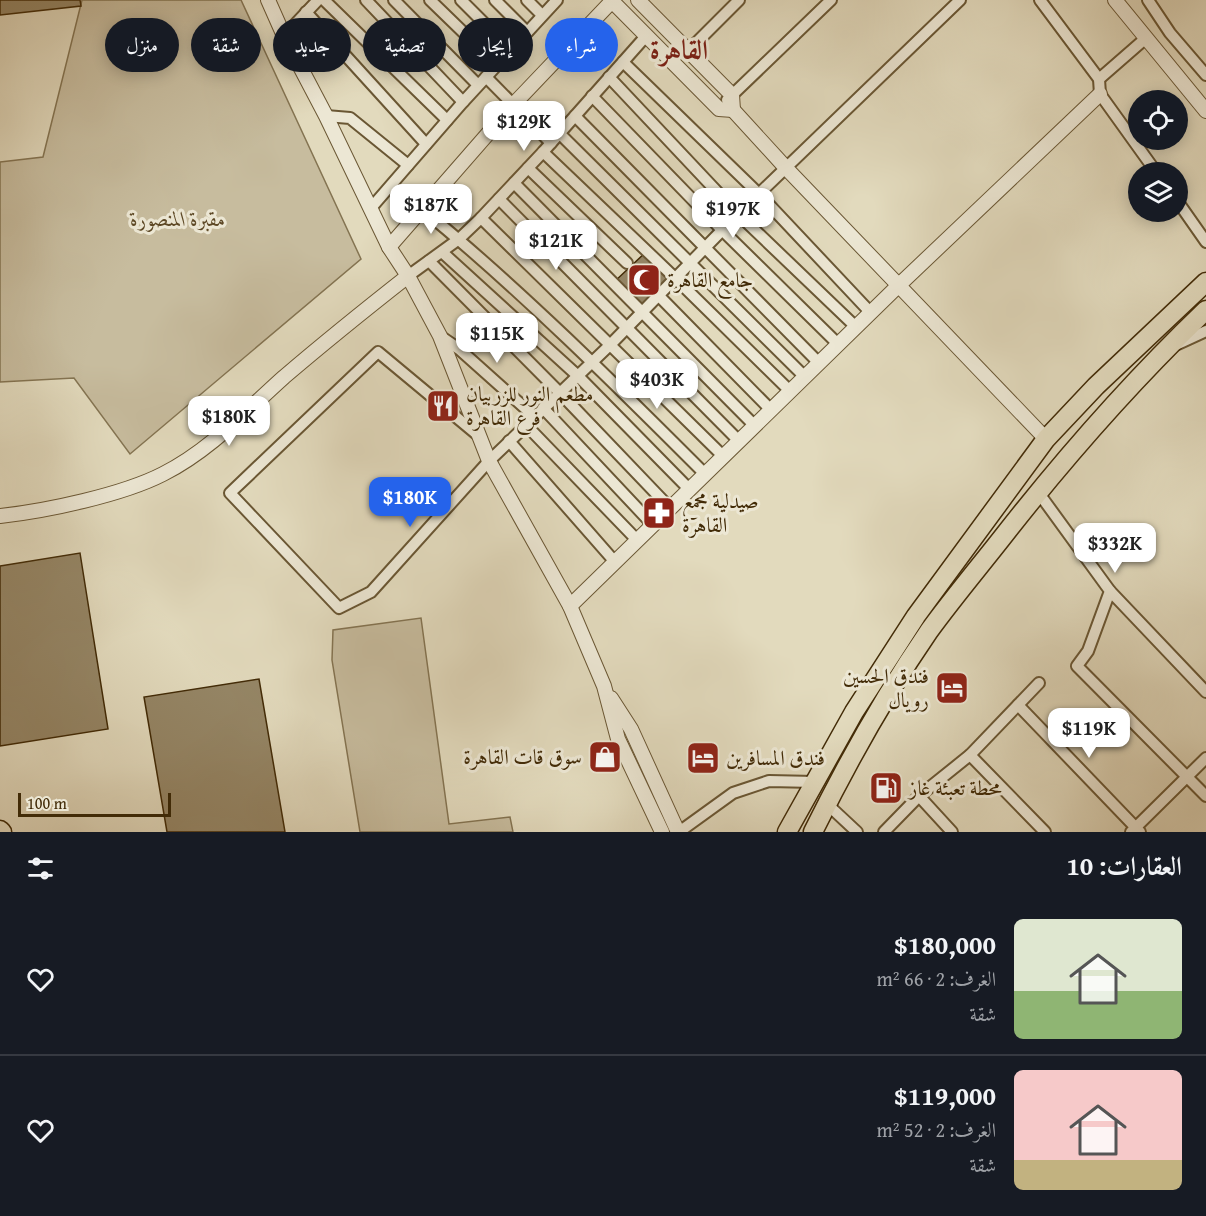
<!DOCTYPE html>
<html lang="ar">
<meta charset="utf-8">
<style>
body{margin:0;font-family:"Gentium Book Plus",Amiri,serif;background:#20242c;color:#f1f3f6;direction:rtl;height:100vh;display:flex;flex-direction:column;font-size:22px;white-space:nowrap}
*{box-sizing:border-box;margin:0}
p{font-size:20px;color:#9ea1a6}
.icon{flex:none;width:33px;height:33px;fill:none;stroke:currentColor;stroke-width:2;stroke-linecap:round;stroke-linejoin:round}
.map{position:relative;height:832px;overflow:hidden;direction:ltr}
.panel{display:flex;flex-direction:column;background:#171b24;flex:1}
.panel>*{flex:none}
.top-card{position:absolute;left:18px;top:18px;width:600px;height:54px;direction:rtl;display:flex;gap:12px}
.fabs{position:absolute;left:1128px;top:90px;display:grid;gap:12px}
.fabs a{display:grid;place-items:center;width:60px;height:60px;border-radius:50%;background:#171b24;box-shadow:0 3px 15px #0003;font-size:30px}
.scale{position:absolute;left:18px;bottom:15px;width:153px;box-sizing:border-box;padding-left:6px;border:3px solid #422b07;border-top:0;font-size:16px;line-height:21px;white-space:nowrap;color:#422b07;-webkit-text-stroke:4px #ece7d4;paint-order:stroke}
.price{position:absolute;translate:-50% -51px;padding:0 14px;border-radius:12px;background:#fff;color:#222;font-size:20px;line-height:39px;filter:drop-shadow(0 2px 3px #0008)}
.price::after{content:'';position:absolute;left:50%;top:36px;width:18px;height:14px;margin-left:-9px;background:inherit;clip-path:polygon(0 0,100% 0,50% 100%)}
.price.selected{background:#2563eb;color:#fff}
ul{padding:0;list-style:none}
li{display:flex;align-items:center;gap:18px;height:150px;padding:0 24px}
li+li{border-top:2px solid #363941}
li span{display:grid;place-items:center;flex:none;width:168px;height:120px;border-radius:9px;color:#555}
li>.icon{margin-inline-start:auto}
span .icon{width:72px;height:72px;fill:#fffc;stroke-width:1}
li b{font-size:26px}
h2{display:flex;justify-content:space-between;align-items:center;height:72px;padding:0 24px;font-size:26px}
.pill{padding:0 21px;border-radius:27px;background:#171b24;box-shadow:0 3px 15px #0003;font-size:21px;line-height:54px}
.pill.selected{background:#2563eb;color:#fff}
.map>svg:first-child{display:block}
</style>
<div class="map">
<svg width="1206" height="832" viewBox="0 0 1206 832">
<rect width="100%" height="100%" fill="#e2dabd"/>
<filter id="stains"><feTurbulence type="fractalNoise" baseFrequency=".00333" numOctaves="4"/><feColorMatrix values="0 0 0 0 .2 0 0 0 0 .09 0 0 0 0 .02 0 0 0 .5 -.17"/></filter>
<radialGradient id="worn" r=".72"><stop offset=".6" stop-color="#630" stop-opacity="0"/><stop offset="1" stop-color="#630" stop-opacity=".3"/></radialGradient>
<!-- green -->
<g fill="#c7bc9e" stroke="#847452" stroke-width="1.5">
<polygon points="82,0 241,0 361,259 130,454 74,378 0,382 0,162 43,157"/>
<polygon points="421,618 449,824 510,817 513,832 360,832 332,660 333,630"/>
</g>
<!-- building -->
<g fill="#958666" stroke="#422b07" stroke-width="1.5">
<polygon points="0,0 80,0 81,6 0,15"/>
<polygon points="647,251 675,278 641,311 613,283"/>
<polygon points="80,553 108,729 0,746 0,566"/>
<polygon points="259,679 285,832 167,832 144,697"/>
</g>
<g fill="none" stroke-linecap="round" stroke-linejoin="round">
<defs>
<g id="minor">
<polyline points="324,0 447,120"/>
<polyline points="366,0 463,102"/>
<polyline points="394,0 478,85"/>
<polyline points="430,0 497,65"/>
<polyline points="461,0 511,50"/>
<polyline points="495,0 527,32"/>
<polyline points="527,0 542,15"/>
<polyline points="1040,0 1099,79 1100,94 1156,172"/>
<polyline points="1148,0 1170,33 1206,75"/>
<polyline points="306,12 426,144"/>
<polyline points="284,36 318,0"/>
<polyline points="688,51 739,0"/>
<polyline points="623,62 759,194 871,313"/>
<polyline points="486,77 551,143"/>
<polyline points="609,77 738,214 856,327"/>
<polyline points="1099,79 1146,38"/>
<polyline points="592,96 722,230 838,344"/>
<polyline points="727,100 831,0"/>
<polyline points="326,116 350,118 408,165"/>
<polyline points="575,116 819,363"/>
<polyline points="560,134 805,377"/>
<polyline points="543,152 675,278 790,391"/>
<polyline points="528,168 627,263"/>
<polyline points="514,183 755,426"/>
<polyline points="499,199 739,441"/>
<polyline points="1178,202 1206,242"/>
<polyline points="371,208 463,102 557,0"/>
<path d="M422 209C522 291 614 383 705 474"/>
<polyline points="481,218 723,456"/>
<polyline points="442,252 578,376 689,489"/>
<polyline points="429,261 560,393 670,508"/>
<polyline points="408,276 459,239 481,218 543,152 646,36"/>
<polyline points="658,295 771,410"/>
<polyline points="440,336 459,349 535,417"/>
<polyline points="1178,344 1206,331"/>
<polyline points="543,408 653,525"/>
<polyline points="526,425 637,540"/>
<polyline points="479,436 378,352 230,493 339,608 371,592 489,461 611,344 738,214 960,0"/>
<polyline points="509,441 615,562"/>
<polyline points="1038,492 1110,591 1088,651 1077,666 1206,796"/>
<polyline points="1110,591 1206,692"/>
<polyline points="1018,705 1140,832"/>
<polyline points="970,755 1045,832"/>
<polyline points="919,796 952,832"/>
<polyline points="827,804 857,832"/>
<polyline points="679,832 733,793 769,781 815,782"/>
<polyline points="884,832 919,796 970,755 1039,683"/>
<polyline points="1131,832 1206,758"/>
</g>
<g id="tertiary">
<polyline points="268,0 284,36 326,116 389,247 408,276 440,336 489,461 570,606 604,686 618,739 662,832"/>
<polyline points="611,0 719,109 733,110"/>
<polyline points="638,0 732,95 733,110"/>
<polyline points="1115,0 1206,111"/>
<polyline points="733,110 786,168 1046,439"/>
<polyline points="389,247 513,105 613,0"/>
<path d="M0 516C46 511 122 495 163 474 209 451 246 411 284 377 325 342 366 309 408 276"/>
<polyline points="570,606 899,285 1100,94"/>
<polyline points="611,698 631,729 678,832"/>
</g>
<g id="trunk">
<polyline points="0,830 2,832"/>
<polyline points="787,832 854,712 916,616 1046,439 1096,386 1206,282"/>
<path d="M813 832C847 763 885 695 929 631 953 598 980 566 1005 534 1067 455 1133 380 1206 310"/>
</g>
</defs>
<!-- minor casing -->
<use href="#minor" stroke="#6a5734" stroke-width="14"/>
<!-- tertiary casing -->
<use href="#tertiary" stroke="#6a5734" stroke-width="16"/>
<!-- trunk casing -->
<use href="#trunk" stroke="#422b07" stroke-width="21"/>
<!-- minor -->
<use href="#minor" stroke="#ece7d4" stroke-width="10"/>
<!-- tertiary -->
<use href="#tertiary" stroke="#ece7d4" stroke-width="14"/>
<!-- trunk -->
<use href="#trunk" stroke="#e2dabd" stroke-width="18"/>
</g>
<!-- icons -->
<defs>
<symbol id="mosque-square" viewBox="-11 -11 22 22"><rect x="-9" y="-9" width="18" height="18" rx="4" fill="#8f2418" stroke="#ece7d4"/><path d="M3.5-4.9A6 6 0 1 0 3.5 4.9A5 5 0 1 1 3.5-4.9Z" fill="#fff"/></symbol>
<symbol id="restaurant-square" viewBox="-11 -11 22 22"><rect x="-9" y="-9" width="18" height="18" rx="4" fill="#8f2418" stroke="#ece7d4"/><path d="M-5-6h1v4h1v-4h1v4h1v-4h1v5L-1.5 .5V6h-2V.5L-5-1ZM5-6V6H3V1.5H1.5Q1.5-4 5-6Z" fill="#fff"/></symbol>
<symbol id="pharmacy-square" viewBox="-11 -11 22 22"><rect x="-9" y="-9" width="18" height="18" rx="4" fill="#8f2418" stroke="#ece7d4"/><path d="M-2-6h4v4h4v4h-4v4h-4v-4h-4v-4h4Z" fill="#fff"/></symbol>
<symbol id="hotel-square" viewBox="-11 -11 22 22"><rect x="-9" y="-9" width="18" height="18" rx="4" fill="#8f2418" stroke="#ece7d4"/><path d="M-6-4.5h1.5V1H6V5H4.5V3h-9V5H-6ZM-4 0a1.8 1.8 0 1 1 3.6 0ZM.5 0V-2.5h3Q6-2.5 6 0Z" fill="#fff"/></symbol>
<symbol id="shop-square" viewBox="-11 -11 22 22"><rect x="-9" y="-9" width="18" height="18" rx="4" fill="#8f2418" stroke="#ece7d4"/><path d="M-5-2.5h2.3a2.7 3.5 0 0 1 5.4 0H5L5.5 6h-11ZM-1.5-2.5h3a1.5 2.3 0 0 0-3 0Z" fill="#fff"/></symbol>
<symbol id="fuel-square" viewBox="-11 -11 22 22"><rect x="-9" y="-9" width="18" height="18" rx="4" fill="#8f2418" stroke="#ece7d4"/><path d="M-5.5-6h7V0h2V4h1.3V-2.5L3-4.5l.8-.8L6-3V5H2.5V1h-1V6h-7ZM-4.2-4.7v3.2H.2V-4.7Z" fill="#fff"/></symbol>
</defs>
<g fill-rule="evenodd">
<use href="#mosque-square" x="625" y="261" width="38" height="38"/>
<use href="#restaurant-square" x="424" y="387" width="38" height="38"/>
<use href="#pharmacy-square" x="640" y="494" width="38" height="38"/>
<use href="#hotel-square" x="933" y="669" width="38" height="38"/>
<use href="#shop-square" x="586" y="738" width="38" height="38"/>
<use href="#hotel-square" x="684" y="739" width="38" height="38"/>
<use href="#fuel-square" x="867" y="769" width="38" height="38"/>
</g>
<g text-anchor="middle" stroke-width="6" stroke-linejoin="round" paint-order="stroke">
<!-- park labels -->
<g font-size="21" font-style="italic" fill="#5d4825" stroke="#ece7d4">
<text x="178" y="226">مقبرة المنصورة</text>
</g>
<!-- poi labels -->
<g font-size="21" fill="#422b07" stroke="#ece7d4" text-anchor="start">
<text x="667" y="287">جامع القاهرة</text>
<text x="466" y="401">مطعم النور للزربيان<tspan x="466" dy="24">فرع القاهرة</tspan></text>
<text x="682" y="508">صيدلية مجمع<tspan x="682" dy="24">القاهرة</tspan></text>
<text x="929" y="683" text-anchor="end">فندق الحسين<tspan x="929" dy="24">رويال</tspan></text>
<text x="582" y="764" text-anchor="end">سوق قات القاهرة</text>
<text x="726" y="765">فندق المسافرين</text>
<text x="909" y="795">محطة تعبئة غاز</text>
</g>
<!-- district labels -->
<g font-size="27" font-weight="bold" fill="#7a1f14" stroke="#ece7d4">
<text x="679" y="59">القاهرة</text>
</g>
</g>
<rect width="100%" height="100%" filter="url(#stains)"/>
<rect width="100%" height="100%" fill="url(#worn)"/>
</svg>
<div class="fabs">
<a><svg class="icon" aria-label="locate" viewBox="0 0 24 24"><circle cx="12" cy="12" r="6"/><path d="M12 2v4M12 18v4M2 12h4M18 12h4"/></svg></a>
<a><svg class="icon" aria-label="layers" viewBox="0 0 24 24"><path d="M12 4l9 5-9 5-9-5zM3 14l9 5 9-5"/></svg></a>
</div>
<div class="scale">100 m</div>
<b class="price" style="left:524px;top:152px">$129K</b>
<b class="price" style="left:431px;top:235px">$187K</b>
<b class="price" style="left:733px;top:239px">$197K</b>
<b class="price" style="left:556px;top:271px">$121K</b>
<b class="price" style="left:497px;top:364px">$115K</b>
<b class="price" style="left:657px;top:410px">$403K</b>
<b class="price" style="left:229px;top:447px">$180K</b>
<b class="price selected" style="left:410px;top:528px">$180K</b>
<b class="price" style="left:1115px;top:574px">$332K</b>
<b class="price" style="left:1089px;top:759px">$119K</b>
<div class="top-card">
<a class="pill selected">شراء</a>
<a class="pill">إيجار</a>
<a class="pill">تصفية</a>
<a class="pill">جديد</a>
<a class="pill">شقة</a>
<a class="pill">منزل</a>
</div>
</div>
<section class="panel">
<h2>العقارات: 10<svg class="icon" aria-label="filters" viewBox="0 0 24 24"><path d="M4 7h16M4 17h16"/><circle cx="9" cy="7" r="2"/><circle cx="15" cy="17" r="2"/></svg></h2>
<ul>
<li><span style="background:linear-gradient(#dfe7d0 60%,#8fb573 0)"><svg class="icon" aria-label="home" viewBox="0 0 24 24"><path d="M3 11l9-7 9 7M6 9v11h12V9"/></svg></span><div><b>$180,000</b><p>الغرف: 2 · 66 m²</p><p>شقة</p></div><svg class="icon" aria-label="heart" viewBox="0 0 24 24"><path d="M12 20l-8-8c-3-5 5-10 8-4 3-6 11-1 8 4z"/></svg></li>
<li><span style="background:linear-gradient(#f6c9c9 75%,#c2b280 0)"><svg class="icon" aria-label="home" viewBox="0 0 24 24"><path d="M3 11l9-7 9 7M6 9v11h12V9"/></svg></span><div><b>$119,000</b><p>الغرف: 2 · 52 m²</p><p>شقة</p></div><svg class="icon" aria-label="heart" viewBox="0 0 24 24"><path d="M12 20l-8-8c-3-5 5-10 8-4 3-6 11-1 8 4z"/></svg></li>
</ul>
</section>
